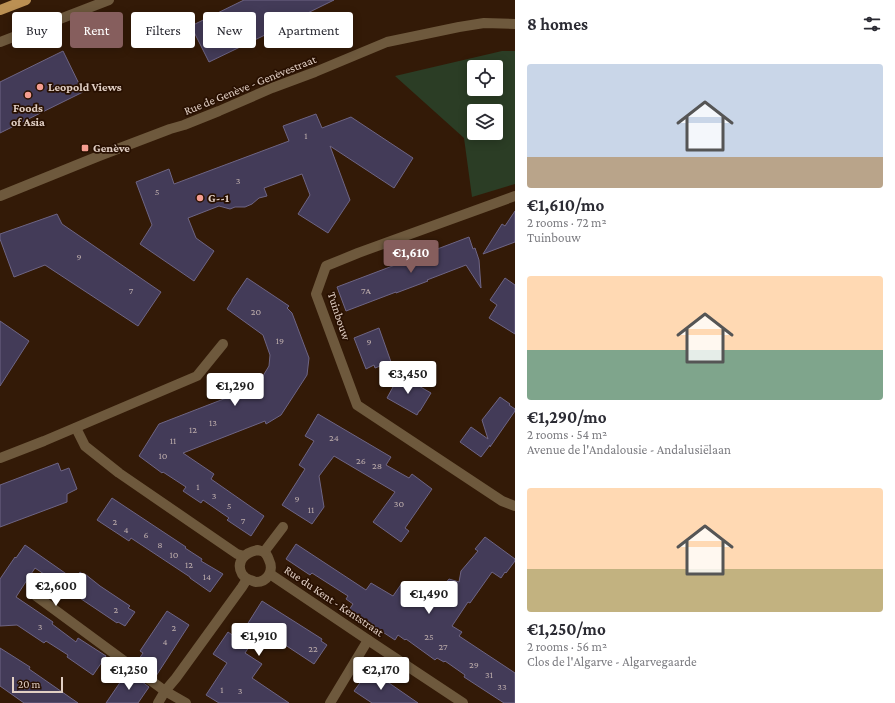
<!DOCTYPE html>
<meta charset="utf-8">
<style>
body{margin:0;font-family:"Crimson Pro",serif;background:#f7f7f7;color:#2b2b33;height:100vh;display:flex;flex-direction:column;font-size:15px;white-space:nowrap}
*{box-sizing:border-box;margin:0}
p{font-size:13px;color:#7c7c81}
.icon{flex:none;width:22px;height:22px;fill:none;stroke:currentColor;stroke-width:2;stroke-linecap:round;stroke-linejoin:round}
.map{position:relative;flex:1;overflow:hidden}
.panel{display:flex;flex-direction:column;background:#fff;width:380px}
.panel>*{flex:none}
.guide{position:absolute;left:12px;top:12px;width:380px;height:36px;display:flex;gap:8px}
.controls{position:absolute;left:467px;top:60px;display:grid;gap:8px}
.controls a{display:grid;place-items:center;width:36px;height:36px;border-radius:4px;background:#fff;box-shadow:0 2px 10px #0003;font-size:20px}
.scale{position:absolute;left:12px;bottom:10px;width:51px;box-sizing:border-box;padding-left:4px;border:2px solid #e1cfc4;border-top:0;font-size:11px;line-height:14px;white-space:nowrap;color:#e1cfc4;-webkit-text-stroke:3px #281001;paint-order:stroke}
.price{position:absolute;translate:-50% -34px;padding:0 9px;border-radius:4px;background:#fff;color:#222;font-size:13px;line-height:26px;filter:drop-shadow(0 1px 2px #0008)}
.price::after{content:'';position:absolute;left:50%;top:24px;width:12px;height:9px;margin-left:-6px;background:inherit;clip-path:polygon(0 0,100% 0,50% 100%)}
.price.current{background:#865e5d;color:#fff}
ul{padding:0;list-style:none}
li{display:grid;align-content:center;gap:8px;height:212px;padding:0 12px}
li span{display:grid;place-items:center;height:124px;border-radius:4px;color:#555}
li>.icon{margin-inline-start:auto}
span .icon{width:72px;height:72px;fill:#fffc;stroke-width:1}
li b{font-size:17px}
h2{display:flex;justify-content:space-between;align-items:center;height:48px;padding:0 12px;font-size:17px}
.chip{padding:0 14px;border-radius:4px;background:#fff;box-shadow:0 2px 10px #0003;font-size:14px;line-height:36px}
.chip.current{background:#865e5d;color:#fff}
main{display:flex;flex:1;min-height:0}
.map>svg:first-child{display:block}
</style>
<main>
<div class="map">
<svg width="515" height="703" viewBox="0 0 515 703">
<rect width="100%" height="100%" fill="#331a07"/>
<!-- green -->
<path fill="#2b3d25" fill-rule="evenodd" d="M502 51H515V184L472 197 464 138 395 76ZM474 67H496V89H474ZM474 111H496V133H474Z"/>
<!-- building -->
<g fill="#433b58" stroke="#6e6584">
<polygon points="244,0 334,0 265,34 265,35 209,62 191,26"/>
<polygon points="63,51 83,92 0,133 0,82"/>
<polygon points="316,114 322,128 351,117 413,158 394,188 330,146 350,200 328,233 298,214 310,195 302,174 264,188 267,196 259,198 252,204 245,207 235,207 230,209 219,206 188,218 196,238 214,251 194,281 140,244 152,225 136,182 169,169 174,184 289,141 283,126"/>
<polygon points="515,211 515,242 483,254 502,224 505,226"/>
<polygon points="57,214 62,224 161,292 138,326 45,265 14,277 0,239 0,234"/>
<polygon points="469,237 473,249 475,248 479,260 481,288 466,265 427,280 428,281 396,293 396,292 346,311 337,287"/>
<polygon points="247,278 289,306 287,308 292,313 309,358 307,375 281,415 266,424 265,421 183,453 214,474 211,479 264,516 251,536 227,520 229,518 203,500 201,503 183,491 186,487 163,472 162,473 139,456 159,424 247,390 258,384 269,366 270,355 263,335 227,309 232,301 232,300"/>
<polygon points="505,278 515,285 515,334 489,318 497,305 490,300"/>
<polygon points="0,321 29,341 0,386"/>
<polygon points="379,328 391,362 375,368 374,365 366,369 354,338"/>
<polygon points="398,374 431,393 420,411 419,411 417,415 387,398 393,387 391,386"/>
<polygon points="500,397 510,404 509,405 515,409 515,411 490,447 490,445 481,457 460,442 471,427 488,439 482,420"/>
<polygon points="318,414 391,457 386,465 409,478 412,474 432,489 405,528 409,531 401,542 373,522 395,492 334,456 319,476 324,507 312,524 282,505 305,469 299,465 314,441 305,436"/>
<polygon points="58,463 61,471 69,468 77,489 67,494 67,502 0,527 0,485"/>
<polygon points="112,498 186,547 185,548 202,559 201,561 223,574 210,592 190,578 190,577 131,538 129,541 97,520"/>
<polygon points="485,537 515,559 515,561 506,573 505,572 501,578 492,572 470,603 468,602 452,626 462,632 459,636 515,673 515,703 504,703 464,677 465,675 445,661 444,662 437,658 435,660 406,639 405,640 398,635 395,640 349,610 353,604 346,599 348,596 312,573 310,575 286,559 296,544 366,590 371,583 393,596 402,583 421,595 422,594 432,600 449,579 459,582 461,571 478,551 475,549"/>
<polygon points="25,545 75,580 80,572 84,575 85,574 100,586 130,606 128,608 135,612 125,626 118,622 117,623 35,568 27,580 16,597 53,622 52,624 76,642 78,638 106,656 93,675 67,657 68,655 46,641 44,643 17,625 0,626 0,579 15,557 16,558"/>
<polygon points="262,601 322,639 321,641 327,645 314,664 261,629 245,653 262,664 252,678 289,703 219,703 206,695 227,663 213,654 228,632 238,639"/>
<polygon points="167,611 189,625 156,676 137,662 143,653 140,651"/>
<polygon points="0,648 30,667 29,669 78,703 24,703 0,686"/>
<polygon points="368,672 374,676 376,674 418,703 372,703 354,691"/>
<polygon points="130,673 149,687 138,703 106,703 121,681 123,682"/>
</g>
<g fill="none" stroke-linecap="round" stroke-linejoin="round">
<!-- minor -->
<g stroke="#6e593d" stroke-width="10">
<polyline points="0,42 109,0"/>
<polyline points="0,196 99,156 170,129 184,125 219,111 272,88 315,72 387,42 459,27 484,23 515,24"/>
<polyline points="515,196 358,253 326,266 316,294 357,405 502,501 515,506"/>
<polyline points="76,428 85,446 119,473 237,554 244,556"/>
<polyline points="0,458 44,441 197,376 223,344"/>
<path d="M258 550C260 551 262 551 264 552 267 554 268 557 269 560 274 570 268 582 256 582 255 582 251 580 250 580 247 579 244 577 242 574 235 561 246 552 258 550Z"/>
<polyline points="264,552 283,527"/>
<polyline points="270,574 368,640 463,703"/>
<polyline points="36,596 165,691 186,703"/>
<polyline points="158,703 165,691 176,678 242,587 247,579"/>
<polyline points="330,703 368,640"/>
</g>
<!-- major -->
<polyline stroke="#bb9053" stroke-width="10" points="0,10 26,0"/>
</g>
<!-- markers -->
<g fill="#f59d90" stroke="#281001" stroke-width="1.5">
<circle cx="40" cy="87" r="4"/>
<circle cx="28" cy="95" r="4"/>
<rect x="81" y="144" width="8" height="8" rx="2"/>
<circle cx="200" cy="198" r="4"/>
</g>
<g text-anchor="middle" stroke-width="3.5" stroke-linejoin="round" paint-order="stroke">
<!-- number labels -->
<g font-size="10" fill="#baaaa9">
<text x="306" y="139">1</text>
<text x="238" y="184">3</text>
<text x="157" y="195">5</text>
<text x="79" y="260">9</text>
<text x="131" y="294">7</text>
<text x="366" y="294">7A</text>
<text x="256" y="315">20</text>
<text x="280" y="344">19</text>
<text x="369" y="345">9</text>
<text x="213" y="426">13</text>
<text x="193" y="433">12</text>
<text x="334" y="441">24</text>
<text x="173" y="444">11</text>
<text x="163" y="459">10</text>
<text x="361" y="464">26</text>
<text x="377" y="469">28</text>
<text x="198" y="490">1</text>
<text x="214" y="499">3</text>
<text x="297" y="502">9</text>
<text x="399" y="507">30</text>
<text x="229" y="509">5</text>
<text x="311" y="513">11</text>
<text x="243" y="524">7</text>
<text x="115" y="525">2</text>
<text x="126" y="533">4</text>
<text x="146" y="538">6</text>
<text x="160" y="548">8</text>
<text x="174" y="558">10</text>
<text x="189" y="568">12</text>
<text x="207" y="580">14</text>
<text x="116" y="613">2</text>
<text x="40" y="630">3</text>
<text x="174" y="631">2</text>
<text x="429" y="640">25</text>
<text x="165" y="645">4</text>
<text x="443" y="650">27</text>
<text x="313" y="652">22</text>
<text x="474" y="668">29</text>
<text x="489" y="678">31</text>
<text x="502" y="690">33</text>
<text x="222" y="693">1</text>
<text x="240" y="694">3</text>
</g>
<!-- street labels -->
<g font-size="12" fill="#e1cfc4" stroke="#281001">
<text transform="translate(250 85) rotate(-22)" y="4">Rue de Genève - Genèvestraat</text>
<text transform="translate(339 316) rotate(72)" y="4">Tuinbouw</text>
<text transform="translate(334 601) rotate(34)" y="4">Rue du Kent - Kentstraat</text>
</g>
<!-- poi labels -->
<g font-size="12" font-weight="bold" fill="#e1cfc4" stroke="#281001" text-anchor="start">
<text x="48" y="91">Leopold Views</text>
<text x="28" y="112" text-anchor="middle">Foods<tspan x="28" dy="14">of Asia</tspan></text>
<text x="93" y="152">Genève</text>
<text x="208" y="202">G--1</text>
</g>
</g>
</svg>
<div class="controls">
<a><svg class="icon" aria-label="locate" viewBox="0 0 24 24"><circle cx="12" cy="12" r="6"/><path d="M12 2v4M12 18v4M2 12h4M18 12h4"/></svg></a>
<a><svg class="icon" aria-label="layers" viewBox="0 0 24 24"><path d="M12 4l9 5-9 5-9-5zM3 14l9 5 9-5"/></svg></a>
</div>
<div class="scale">20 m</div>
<b class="price current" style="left:411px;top:274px">€1,610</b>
<b class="price" style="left:408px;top:395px">€3,450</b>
<b class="price" style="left:235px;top:407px">€1,290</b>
<b class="price" style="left:56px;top:607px">€2,600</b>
<b class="price" style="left:429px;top:615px">€1,490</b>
<b class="price" style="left:259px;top:657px">€1,910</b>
<b class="price" style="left:129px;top:691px">€1,250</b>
<b class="price" style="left:381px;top:691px">€2,170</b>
<div class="guide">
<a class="chip">Buy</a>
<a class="chip current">Rent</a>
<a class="chip">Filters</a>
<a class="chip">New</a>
<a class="chip">Apartment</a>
</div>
</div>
<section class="panel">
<h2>8 homes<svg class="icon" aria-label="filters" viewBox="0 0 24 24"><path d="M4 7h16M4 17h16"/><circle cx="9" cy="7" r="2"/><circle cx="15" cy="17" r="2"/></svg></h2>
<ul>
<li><span style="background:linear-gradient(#c9d6e8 75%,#b9a48a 0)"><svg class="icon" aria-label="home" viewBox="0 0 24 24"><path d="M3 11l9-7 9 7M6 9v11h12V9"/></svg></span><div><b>€1,610/mo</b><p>2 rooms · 72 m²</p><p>Tuinbouw</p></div></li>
<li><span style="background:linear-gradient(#ffd9b3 60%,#7fa58c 0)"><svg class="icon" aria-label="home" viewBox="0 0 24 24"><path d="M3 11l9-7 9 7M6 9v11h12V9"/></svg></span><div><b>€1,290/mo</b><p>2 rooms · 54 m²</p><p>Avenue de l'Andalousie - Andalusiëlaan</p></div></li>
<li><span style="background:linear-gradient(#ffd9b3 65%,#c2b280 0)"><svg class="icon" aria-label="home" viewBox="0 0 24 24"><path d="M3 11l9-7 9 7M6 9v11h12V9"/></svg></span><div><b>€1,250/mo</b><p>2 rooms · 56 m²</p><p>Clos de l'Algarve - Algarvegaarde</p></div></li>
</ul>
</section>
</main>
